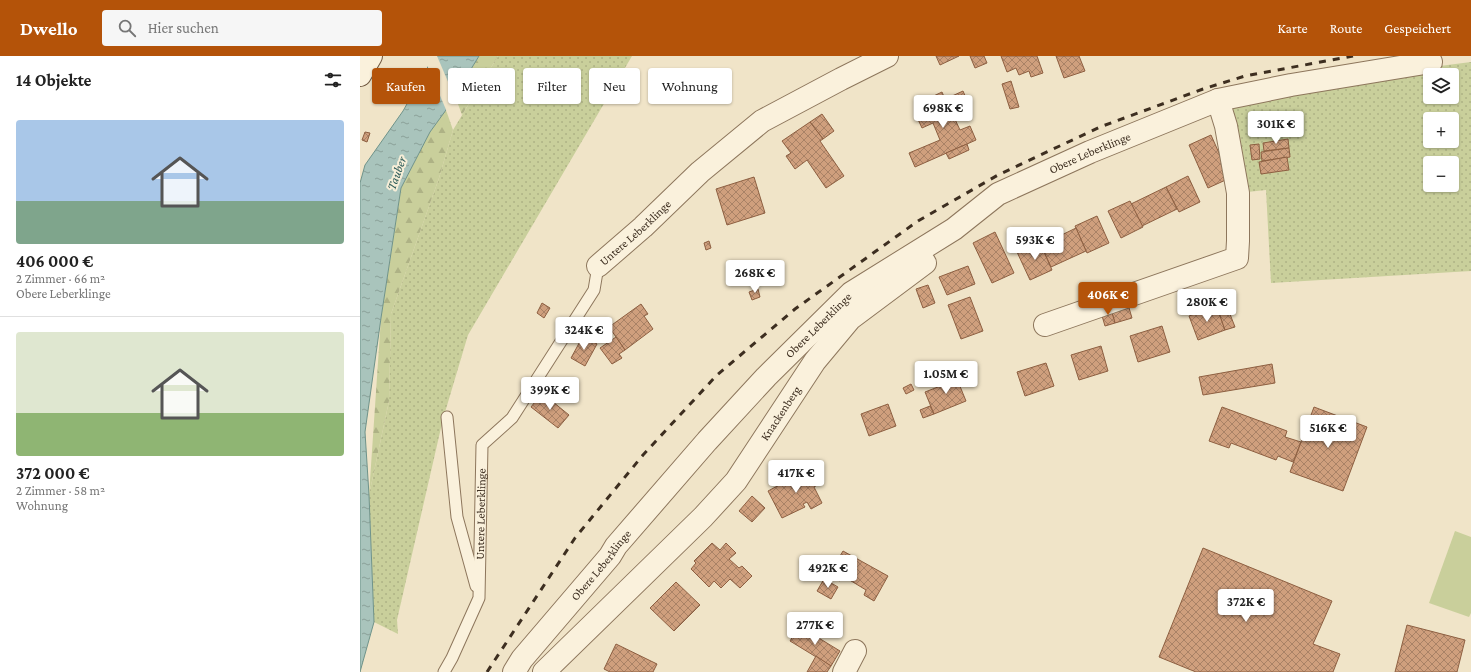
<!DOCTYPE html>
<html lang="de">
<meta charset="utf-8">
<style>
body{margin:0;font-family:"Crimson Pro",serif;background:#f6f6f6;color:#222;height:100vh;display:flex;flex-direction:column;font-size:15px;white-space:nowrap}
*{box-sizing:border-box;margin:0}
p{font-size:13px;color:#767676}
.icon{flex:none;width:22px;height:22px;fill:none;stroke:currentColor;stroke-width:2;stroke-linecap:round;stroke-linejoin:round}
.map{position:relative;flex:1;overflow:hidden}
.details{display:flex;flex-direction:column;background:#fff;width:360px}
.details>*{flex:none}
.guide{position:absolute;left:12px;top:12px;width:380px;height:36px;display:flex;gap:8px}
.controls{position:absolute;left:1063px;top:12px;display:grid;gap:8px}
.controls a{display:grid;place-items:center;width:36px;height:36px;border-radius:4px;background:#fff;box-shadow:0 1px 3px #0004;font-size:20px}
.price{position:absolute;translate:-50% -34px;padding:0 9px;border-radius:4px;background:#fff;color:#222;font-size:13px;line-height:26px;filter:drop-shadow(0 1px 2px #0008)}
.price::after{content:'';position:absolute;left:50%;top:24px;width:12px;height:9px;margin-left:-6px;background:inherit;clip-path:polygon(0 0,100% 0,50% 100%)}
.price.active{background:#b45309;color:#fff}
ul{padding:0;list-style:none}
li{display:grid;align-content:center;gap:8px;height:212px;padding:0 16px}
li+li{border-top:1px solid #e0e0e0}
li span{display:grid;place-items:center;height:124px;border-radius:4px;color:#555}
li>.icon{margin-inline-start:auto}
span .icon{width:72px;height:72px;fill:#fffc;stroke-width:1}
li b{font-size:17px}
h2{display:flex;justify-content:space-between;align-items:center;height:48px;padding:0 16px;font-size:17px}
.chip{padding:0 14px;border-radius:4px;background:#fff;box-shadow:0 1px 3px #0004;font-size:14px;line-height:36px}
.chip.active{background:#b45309;color:#fff}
header{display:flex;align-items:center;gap:24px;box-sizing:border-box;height:56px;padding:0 20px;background:#b45309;color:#fff}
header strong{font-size:19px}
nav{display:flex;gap:22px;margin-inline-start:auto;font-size:14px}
.search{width:280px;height:36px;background:#f6f6f6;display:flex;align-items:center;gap:10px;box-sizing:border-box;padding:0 14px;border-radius:4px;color:#767676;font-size:15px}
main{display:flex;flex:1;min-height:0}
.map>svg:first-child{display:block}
</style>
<header>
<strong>Dwello</strong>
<div class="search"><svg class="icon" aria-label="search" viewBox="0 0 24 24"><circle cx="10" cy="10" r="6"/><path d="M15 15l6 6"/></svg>Hier suchen</div>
<nav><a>Karte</a><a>Route</a><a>Gespeichert</a></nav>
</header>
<main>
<section class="details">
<h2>14 Objekte<svg class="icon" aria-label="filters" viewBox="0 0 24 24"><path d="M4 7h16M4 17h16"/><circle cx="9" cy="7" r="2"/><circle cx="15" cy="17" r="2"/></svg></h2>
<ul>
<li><span style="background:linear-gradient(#a9c7e8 65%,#7fa58c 0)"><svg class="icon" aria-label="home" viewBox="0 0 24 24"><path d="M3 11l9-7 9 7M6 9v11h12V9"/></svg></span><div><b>406 000 €</b><p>2 Zimmer · 66 m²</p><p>Obere Leberklinge</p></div></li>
<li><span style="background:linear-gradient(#dfe7d0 65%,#8fb573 0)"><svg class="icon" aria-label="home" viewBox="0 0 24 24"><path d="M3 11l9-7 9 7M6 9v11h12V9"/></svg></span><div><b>372 000 €</b><p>2 Zimmer · 58 m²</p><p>Wohnung</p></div></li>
</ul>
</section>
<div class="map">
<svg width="1111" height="616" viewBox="0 0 1111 616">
<defs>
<pattern id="grass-dots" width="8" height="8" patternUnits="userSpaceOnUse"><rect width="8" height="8" fill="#c9cf9b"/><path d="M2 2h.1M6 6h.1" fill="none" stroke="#aeb285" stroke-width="1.8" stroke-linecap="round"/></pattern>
<pattern id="forest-firs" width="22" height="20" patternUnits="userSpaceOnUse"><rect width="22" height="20" fill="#c9cf9b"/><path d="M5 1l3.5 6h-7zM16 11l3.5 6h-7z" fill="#aeb285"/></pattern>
<pattern id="water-ripples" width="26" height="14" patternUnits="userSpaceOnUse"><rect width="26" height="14" fill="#a9c4bc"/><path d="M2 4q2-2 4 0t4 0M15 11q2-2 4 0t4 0" fill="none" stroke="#8ba098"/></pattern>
<pattern id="building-cross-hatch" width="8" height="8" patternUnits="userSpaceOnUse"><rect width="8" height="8" fill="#cf9f7d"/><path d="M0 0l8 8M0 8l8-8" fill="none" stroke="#a98266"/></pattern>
</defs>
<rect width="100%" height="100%" fill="#f0e4c8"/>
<!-- grass -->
<g fill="url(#grass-dots)" fill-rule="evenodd">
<polygon points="138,0 272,0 108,279 83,363 37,564 38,578 14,566 9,439 29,345 31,258 79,122 93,74"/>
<path d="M1111 6V215L911 227 906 134 878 137 858 44 931 29ZM1070 19H1092V41H1070ZM1070 63H1092V85H1070ZM1070 107H1092V129H1070Z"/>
</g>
<!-- forest -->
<g fill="url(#forest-firs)">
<polygon points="119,0 138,0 102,59 95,40"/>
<polygon points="86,54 93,74 79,122 31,258 29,345 9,439 21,262 41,132 70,76"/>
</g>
<!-- pitch -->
<polygon fill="#c9cf9b" points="1095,475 1111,481 1111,557 1109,561 1069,547"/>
<!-- water -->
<polygon fill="url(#water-ripples)" stroke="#6f938a" points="74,0 119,0 86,54 70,76 41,132 21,262 5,376 9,439 14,566 0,616 0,127 5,109 43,55"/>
<!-- pier -->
<polygon fill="#f0e4c8" points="72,0 77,0 95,42 87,56 67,9"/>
<!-- building -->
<g fill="url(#building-cross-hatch)" stroke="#8d5f41">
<polygon points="576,0 599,0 580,9"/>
<polygon points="610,0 624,0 627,7 615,12"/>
<polygon points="641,0 677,0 683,17 671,21 669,15 659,19 656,12 647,16"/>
<polygon points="696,0 719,0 725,15 704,22"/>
<polygon points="651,25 659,51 650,53 642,28"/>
<polygon points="603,35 610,51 593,59 600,74 610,70 616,84 555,111 549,97 580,84 573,67 562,72 555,57"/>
<polygon points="582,36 585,43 566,52 563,45"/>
<polygon points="462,58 474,75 463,83 450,66"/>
<polygon points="450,66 463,83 460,85 484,120 466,132 447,104 435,113 426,100 431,97 422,85"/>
<polygon points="5,76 10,77 7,86 2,84"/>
<polygon points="851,79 870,122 848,132 829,89"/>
<polygon points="928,83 929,92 904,95 903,87"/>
<polygon points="607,88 609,94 589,103 586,97"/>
<polygon points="899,88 900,103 892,104 890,89"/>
<polygon points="929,92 930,101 902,105 901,96"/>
<polygon points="927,101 929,114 901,118 899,106"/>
<polygon points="828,120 840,146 819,156 806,131"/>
<polygon points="394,121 405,157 367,169 356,133"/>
<polygon points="806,131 817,153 782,170 771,148"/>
<polygon points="770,145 783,171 761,182 748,155"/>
<polygon points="737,160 749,187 727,197 715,170"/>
<polygon points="716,172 726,195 691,211 681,189"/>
<polygon points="635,176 654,217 632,227 613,187"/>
<polygon points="349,185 351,192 346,194 344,187"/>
<polygon points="679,185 692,214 670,224 657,196"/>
<polygon points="608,210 615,228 587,239 579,221"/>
<polygon points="568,229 575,247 563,252 556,233"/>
<polygon points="398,233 400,241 392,244 389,236"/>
<polygon points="610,241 623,275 601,283 588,249"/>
<polygon points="767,245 772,262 755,267 750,250"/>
<polygon points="182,247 190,252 184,262 177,257"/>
<polygon points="281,248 288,258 284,260 293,273 265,294 249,271"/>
<polygon points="750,250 755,267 745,270 740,253"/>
<polygon points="857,250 865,274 838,284 829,260"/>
<polygon points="868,253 875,271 865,274 859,257"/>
<polygon points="802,270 810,296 778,306 770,280"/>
<polygon points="223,280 237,288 225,310 211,302"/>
<polygon points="256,281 265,294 259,298 262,302 252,308 240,292"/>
<polygon points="741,290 748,315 719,324 711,299"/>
<polygon points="686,307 694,330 665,340 657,316"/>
<polygon points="912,308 915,327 843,339 839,321"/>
<polygon points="595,318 606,345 574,358 565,336 583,329 581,324"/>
<polygon points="551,328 554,334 546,338 543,332"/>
<polygon points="182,337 209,359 198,372 171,351"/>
<polygon points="528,348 536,370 509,380 501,358"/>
<polygon points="570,350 574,358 563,362 560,354"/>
<polygon points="862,351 927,375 925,381 941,386 933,406 918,400 916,404 871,387 869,392 849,385"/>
<polygon points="954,351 1007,371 983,435 930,416"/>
<polygon points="452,414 459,428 454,431 462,447 451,453 447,446 443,448 445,451 422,462 408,435 423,427 422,425 426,421 432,429 436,427 433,424"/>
<polygon points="392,440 405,452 392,466 379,455"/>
<polygon points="352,487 360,494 366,487 376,497 369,503 379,512 382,510 392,520 380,532 370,523 361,532 354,525 349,531 331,513 336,507 334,505"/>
<polygon points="843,492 972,545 953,588 980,598 973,616 836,616 799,601"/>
<polygon points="483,495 528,520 514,545 504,539 506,534 483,520 480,525 469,519"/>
<polygon points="464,523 478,531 471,543 457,535"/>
<polygon points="316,526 340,549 314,575 290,552"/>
<polygon points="1047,569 1105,584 1097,616 1035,616"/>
<polygon points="439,570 480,595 471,610 430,585"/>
<polygon points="256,588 297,608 293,616 250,616 244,613"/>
<polygon points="456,600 471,610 467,616 447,616"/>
</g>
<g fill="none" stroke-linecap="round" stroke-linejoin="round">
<defs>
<g id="lane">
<polyline points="87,361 97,461 116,530"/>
<path id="s1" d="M84 616 92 602 119 542 122 389 152 362 234 234 238 210"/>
</g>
<g id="street">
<path id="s2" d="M238 210 283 171 340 116 402 65 481 23 527 0"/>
<polyline points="685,269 877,202 878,185 878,137 866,70 858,44"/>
<path id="s3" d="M154 616 162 603 250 500 256 490 347 385 406 321 491 237 594 173 638 138 730 96 858 44 931 29 1071 6"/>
<path id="s4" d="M184 616 343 461 376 425 455 305 490 263 565 207"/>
<polyline points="484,616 495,595"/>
</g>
<polyline id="secondary" points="0,19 11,0"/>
</defs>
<!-- lane casing -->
<use href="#lane" stroke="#8d765c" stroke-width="13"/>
<!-- street casing -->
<use href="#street" stroke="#8d765c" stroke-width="24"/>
<!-- secondary casing -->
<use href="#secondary" stroke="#6f573f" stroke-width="24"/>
<!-- lane -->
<use href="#lane" stroke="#faf1dc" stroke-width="11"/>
<!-- street -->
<use href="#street" stroke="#faf1dc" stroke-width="22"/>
<!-- secondary -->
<use href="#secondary" stroke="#faf1dc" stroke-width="22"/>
<!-- rail -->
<polyline stroke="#3d2e20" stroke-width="3" stroke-dasharray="7 7" stroke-linecap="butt" points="127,616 215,482 283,399 357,319 435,253 558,165 638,119 740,71 843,33 885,20 993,0"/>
</g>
<g text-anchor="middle" stroke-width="4" stroke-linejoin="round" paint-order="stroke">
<!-- street labels -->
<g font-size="12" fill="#3d2e20" stroke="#f7eed8">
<text dy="4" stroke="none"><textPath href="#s3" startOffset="786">Obere Leberklinge</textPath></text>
<text dy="4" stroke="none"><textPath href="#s2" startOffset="50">Untere Leberklinge</textPath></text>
<text dy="4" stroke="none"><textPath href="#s3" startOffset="462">Obere Leberklinge</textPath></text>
<text dy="4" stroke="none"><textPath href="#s4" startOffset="352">Knackenberg</textPath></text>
<text dy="4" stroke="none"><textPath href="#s1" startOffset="166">Untere Leberklinge</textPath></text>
<text dy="4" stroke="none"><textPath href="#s3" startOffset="138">Obere Leberklinge</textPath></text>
</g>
<!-- water labels -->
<g font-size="13" font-style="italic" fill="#2f5d5a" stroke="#f7eed8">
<text transform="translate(36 117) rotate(-70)" y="5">Tauber</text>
</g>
</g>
</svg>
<div class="controls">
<a><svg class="icon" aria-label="layers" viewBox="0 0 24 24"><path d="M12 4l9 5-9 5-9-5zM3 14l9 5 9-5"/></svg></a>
<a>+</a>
<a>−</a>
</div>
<b class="price" style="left:583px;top:73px">698K €</b>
<b class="price" style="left:916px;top:89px">301K €</b>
<b class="price" style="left:675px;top:205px">593K €</b>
<b class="price" style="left:395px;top:238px">268K €</b>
<b class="price active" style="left:748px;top:260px">406K €</b>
<b class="price" style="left:847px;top:267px">280K €</b>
<b class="price" style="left:224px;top:295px">324K €</b>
<b class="price" style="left:586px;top:339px">1.05M €</b>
<b class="price" style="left:190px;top:355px">399K €</b>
<b class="price" style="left:968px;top:393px">516K €</b>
<b class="price" style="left:436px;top:438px">417K €</b>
<b class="price" style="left:468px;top:533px">492K €</b>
<b class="price" style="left:886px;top:567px">372K €</b>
<b class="price" style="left:455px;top:590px">277K €</b>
<div class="guide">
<a class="chip active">Kaufen</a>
<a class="chip">Mieten</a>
<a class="chip">Filter</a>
<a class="chip">Neu</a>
<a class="chip">Wohnung</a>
</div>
</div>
</main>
